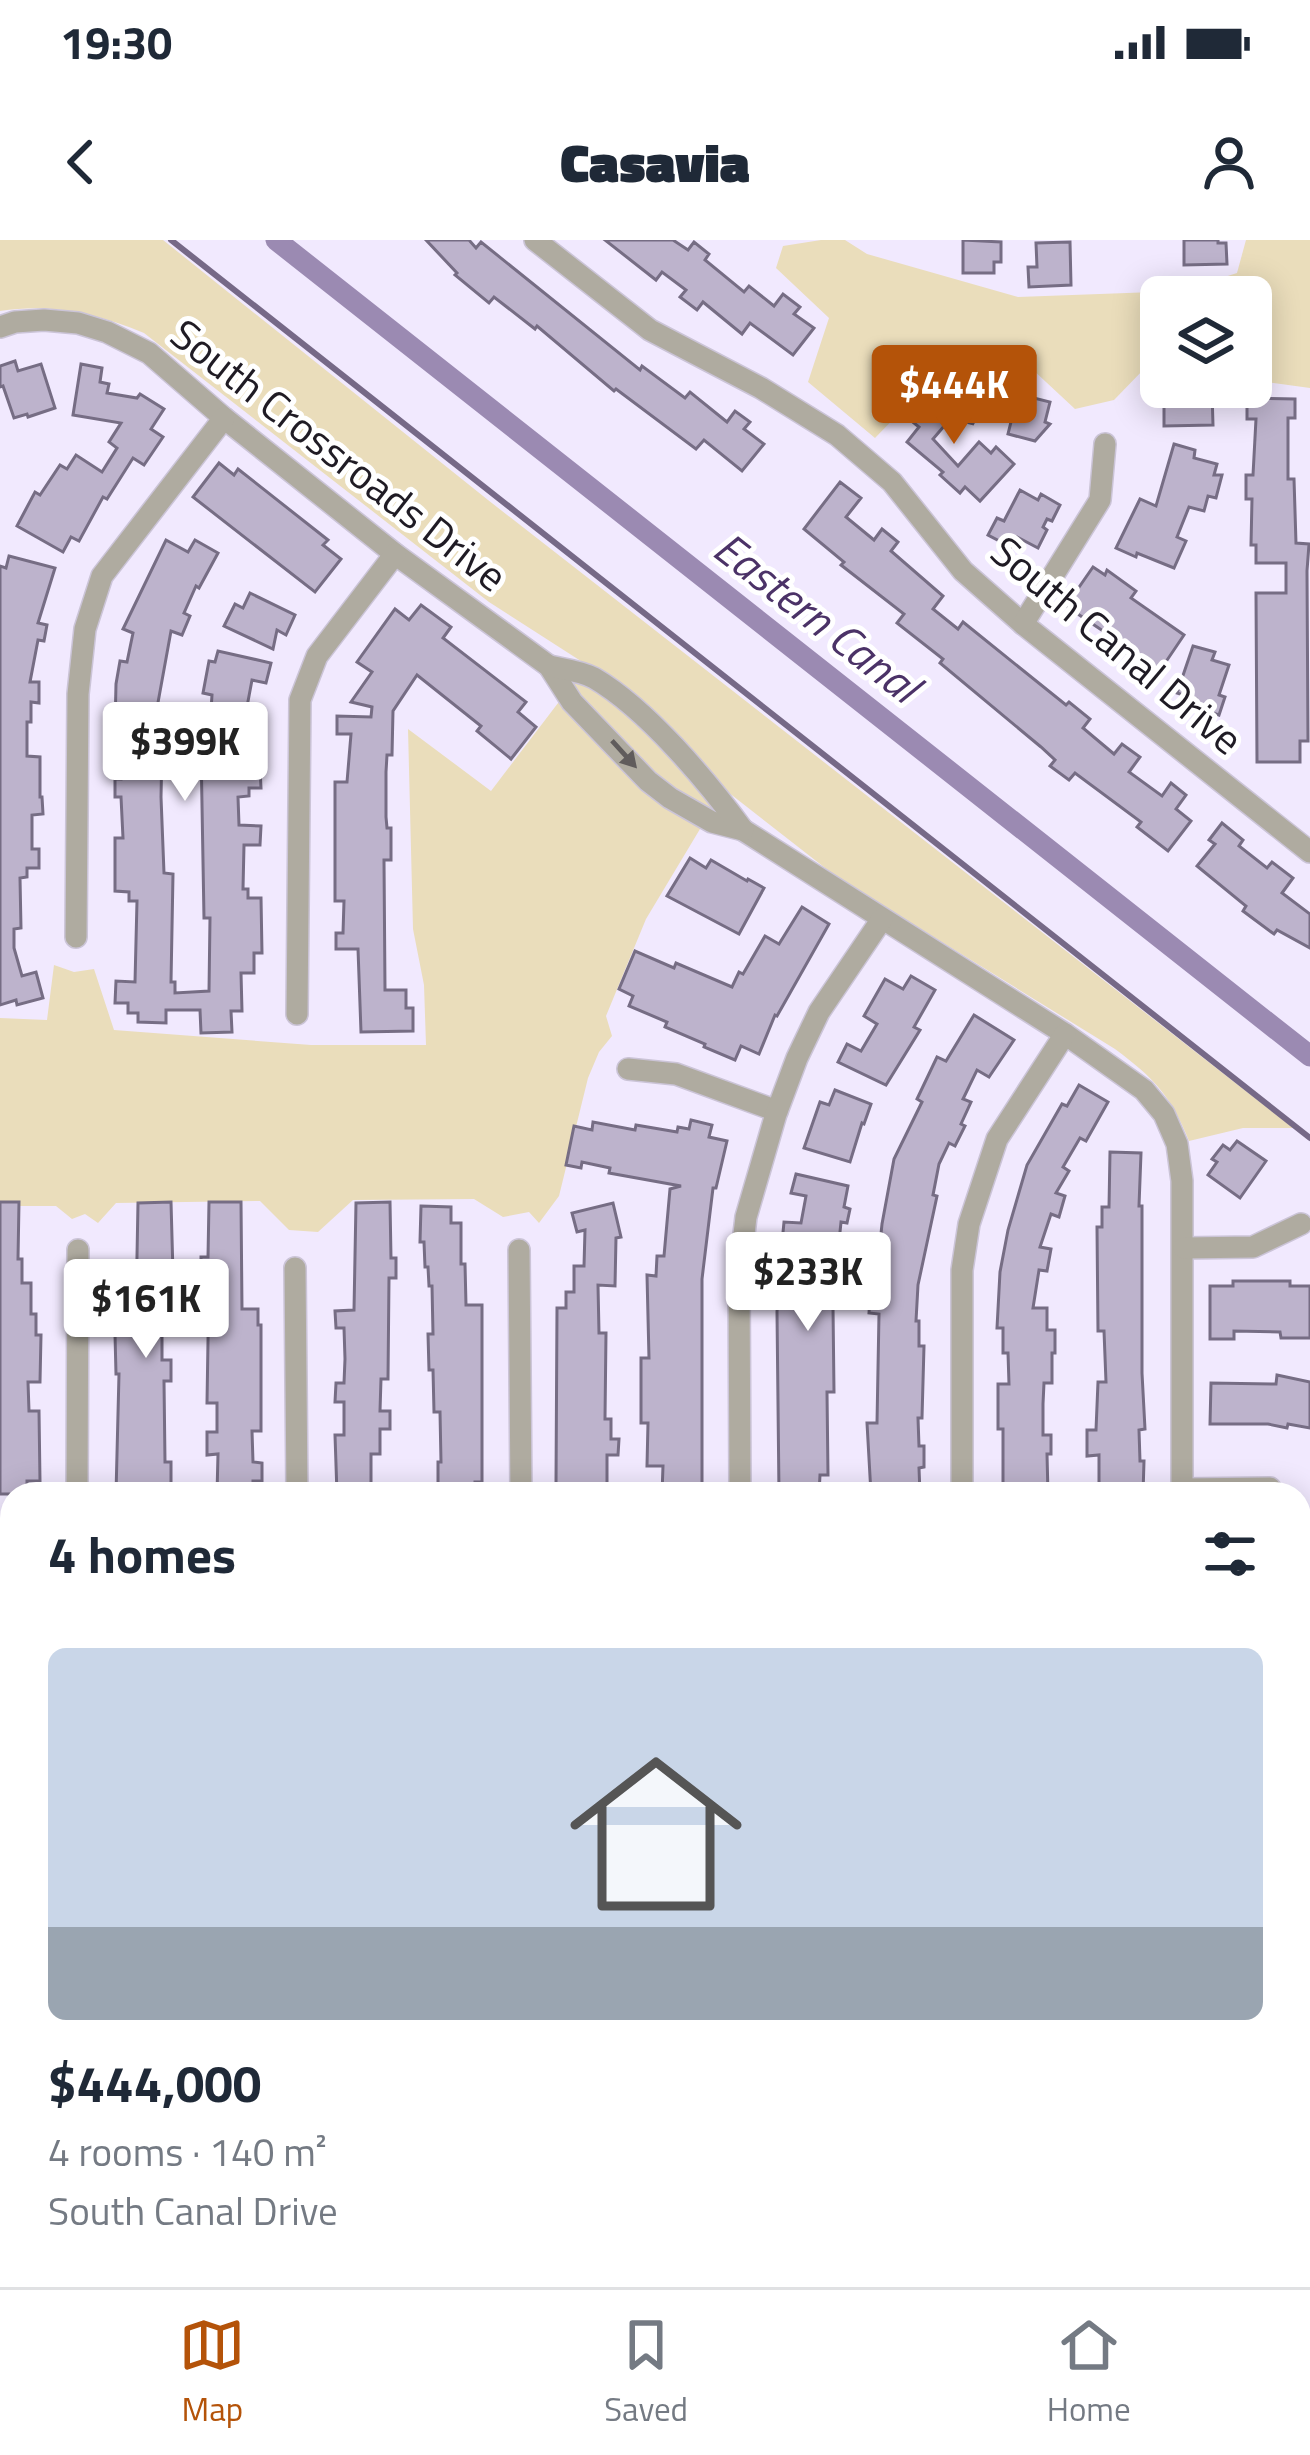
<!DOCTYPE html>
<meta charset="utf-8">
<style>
body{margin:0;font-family:"Titillium Web",sans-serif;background:#f2f2f3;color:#1f2937;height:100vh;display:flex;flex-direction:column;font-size:45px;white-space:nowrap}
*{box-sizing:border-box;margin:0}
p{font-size:39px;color:#747a83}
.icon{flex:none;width:66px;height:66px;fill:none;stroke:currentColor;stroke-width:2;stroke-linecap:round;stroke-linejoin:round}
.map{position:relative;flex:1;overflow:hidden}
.side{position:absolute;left:0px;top:1242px;width:1311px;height:807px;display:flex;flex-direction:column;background:#fff;border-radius:36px 36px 0 0;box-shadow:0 6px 30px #0003}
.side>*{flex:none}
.tools{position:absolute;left:1140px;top:36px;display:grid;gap:24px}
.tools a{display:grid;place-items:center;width:132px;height:132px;border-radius:18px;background:#fff;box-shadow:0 6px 30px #0003;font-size:60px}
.price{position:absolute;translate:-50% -102px;padding:0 27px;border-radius:12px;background:#fff;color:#222;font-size:39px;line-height:78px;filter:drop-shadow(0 3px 6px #0008)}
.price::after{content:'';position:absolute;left:50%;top:72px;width:36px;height:27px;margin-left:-18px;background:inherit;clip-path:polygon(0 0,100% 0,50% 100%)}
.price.active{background:#b45309;color:#fff}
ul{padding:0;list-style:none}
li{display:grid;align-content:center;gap:24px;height:636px;padding:0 48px}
li span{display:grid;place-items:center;height:372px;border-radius:18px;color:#555}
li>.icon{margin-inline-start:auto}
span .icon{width:216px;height:216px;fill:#fffc;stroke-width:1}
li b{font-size:51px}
h2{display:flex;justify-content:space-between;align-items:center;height:144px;padding:0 48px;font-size:51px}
.status{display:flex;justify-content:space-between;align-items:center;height:84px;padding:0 60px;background:#fff;direction:ltr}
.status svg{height:33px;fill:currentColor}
header{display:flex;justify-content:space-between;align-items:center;height:156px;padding:0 48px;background:#fff;font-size:54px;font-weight:800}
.menu{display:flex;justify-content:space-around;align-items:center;height:168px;border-top:3px solid #e0e1e3;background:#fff;font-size:33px;color:#747a83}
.menu a{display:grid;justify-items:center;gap:6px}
.menu .active{color:#b45309}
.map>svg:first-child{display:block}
</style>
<div class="status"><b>19:30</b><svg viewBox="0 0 49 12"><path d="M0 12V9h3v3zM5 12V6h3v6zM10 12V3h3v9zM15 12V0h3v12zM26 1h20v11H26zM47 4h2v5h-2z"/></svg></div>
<header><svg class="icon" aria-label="back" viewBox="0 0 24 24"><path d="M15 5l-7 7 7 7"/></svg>Casavia<svg class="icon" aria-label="person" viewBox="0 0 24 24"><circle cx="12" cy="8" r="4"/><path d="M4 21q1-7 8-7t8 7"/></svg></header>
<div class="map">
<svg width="1310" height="2047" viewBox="0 0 1310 2047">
<defs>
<pattern id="grass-tufts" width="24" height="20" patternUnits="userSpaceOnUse" patternTransform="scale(3)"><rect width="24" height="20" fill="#eaddbb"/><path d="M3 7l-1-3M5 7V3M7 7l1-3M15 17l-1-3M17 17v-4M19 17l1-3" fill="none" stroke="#c8bda1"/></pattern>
</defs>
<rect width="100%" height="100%" fill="#f1e9fe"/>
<!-- grass -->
<polygon fill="url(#grass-tufts)" points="1299,1720 1310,1720 1310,2047 112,2047 112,2037 254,2037 305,2045 367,2037 1299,2037"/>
<!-- park -->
<g fill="#eaddbb">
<path d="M0 0H163L488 260 1293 888H1243L1189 901C1171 856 1154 838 1115 809L838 638 724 549 646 679 606 776 612 796 599 812 588 838 559 956 539 983 529 972 503 977 474 959 353 960 318 992 289 990 260 961 116 963 98 983 85 974 72 979 56 966H0V778L47 780 54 725 74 732 94 729 114 790 311 805H426L424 745 413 689 408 489 491 551 587 425 489 362 144 93C96 73 52 63 0 71Z"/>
<polygon points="821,0 845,0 867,14 1018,57 1181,51 1237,33 1246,0 1310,0 1310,148 1251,140 1251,57 1161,57 1161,129 1146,127 1114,160 1075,169 1017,115 951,120 875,198 808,142 829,78 776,28 783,6"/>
</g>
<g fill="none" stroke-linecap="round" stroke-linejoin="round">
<!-- stream -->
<polyline stroke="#766987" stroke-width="6" points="171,0 1310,898"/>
<!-- canal -->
<polyline stroke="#9b8ab2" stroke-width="21" points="276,0 1310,816"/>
</g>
<!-- building -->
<g fill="#bdb3cc" stroke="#766d84" stroke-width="3">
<polygon points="426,0 469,0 476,8 481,2 640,130 642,126 685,158 690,152 727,182 735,171 750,182 744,189 764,204 742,231 704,200 696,209 616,149 614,151 537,86 535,89 494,57 489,63 455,35 457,33"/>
<polygon points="605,0 673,0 688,10 694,2 709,14 705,20 744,52 749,46 774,66 783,54 800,67 794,74 814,88 793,115 750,83 742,94 703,62 697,70 680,57 686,50 662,32 656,40"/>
<polygon points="963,0 1001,2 1001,22 994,22 994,33 963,33"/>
<polygon points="1184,0 1218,0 1218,3 1226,3 1227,24 1184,25"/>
<polygon points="1070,2 1071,45 1029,47 1028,27 1037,27 1036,3"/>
<polygon points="15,121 18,131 41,124 55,168 28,177 27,174 14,178 3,146 0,147 0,126"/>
<polygon points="81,124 102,128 100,142 109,144 107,153 137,158 140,154 164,169 151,189 163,197 144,225 133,218 107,259 103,257 79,301 71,297 63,312 17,286 35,252 40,255 60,225 67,229 76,215 102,232 117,208 109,202 121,183 73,175"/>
<polygon points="927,146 974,184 951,178 933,199 958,226 979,202 991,213 996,207 1014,224 980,261 965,247 960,253 940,235 943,232 907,202 919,187 903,174"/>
<polygon points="1149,147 1205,147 1205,152 1212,152 1213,185 1164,186 1164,161 1149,161"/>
<polygon points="1018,154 1050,162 1045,182 1050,184 1035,201 1008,194"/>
<polygon points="1247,158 1295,159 1295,178 1288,178 1288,239 1294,239 1296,303 1309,304 1307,331 1308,501 1300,501 1300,522 1257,522 1256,353 1286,353 1286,323 1256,323 1256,305 1251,305 1252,259 1246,259 1246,235 1253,235 1256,179 1247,179"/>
<polygon points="1174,204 1195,210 1194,218 1217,224 1214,235 1222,235 1216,258 1208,256 1204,271 1189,267 1177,297 1186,301 1174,328 1137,313 1136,317 1116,308 1140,259 1156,266"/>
<polygon points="219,223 234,235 238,229 328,300 323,305 341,319 315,352 193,257"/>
<polygon points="840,242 861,258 846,277 874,300 882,289 898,302 891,311 943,356 933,369 958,389 963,382 1066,465 1069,462 1090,479 1083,488 1114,514 1122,504 1140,517 1129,532 1162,556 1171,543 1186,555 1176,569 1191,581 1168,611 1137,587 1141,582 1075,533 1069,540 1050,526 1055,520 1041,507 940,423 943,419 897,383 904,374 841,325 844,322 804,289"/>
<polygon points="1020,250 1038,260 1041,254 1060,265 1052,281 1047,279 1043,287 1047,290 1038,308 1017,297 1011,307 988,295 997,278 1004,281"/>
<polygon points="166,300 188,312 195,300 218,313 199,348 196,346 184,373 190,376 182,395 171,391 157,468 165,468 165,486 172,486 171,509 162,509 161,557 164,633 173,634 171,742 175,742 175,753 209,751 210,678 204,678 201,508 202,485 210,485 212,455 203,453 209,421 215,422 218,411 271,423 266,443 252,440 246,472 261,473 260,493 243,492 241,529 260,528 261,548 249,548 249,556 238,557 239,585 261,586 260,605 244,605 243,649 248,649 248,658 261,658 262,713 254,713 254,733 241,733 242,771 231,771 232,792 201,793 200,770 166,770 166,783 138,782 138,773 128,773 128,763 115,763 116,741 135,742 137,661 129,661 129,652 115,651 115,598 123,598 121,557 115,557 115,539 121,539 122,487 115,487 116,444 120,421 127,422 133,393 123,389"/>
<polygon points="9,316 55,328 38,383 47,385 44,401 38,400 30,442 39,442 39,463 31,462 31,482 27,482 27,516 40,517 40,557 42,557 43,574 32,575 32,609 39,609 39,628 27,628 27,637 20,638 21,688 14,689 14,708 22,736 36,732 43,758 17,765 16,760 0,765 0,326 6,328"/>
<polygon points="1093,327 1105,335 1107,330 1136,351 1131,358 1184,395 1157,435 1115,405 1118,401 1066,366"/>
<polygon points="250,353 295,375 286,395 277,390 273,409 224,386 235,364 243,368"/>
<polygon points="421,365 451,387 443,398 526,462 518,472 536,487 511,519 477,491 481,486 417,435 393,471 392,515 387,515 386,532 386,577 387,588 391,588 391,620 384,620 385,750 406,750 406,768 413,768 413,791 361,792 358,709 336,709 336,693 343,693 344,661 335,661 335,542 347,542 351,494 337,494 337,476 371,477 372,467 351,462 372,432 357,422 395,369 409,380"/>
<polygon points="1193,406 1215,412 1212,420 1229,425 1219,455 1225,457 1219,475 1194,467 1196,459 1177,453"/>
<polygon points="1222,583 1243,600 1239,606 1267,628 1272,622 1293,638 1282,653 1310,674 1310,708 1277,690 1274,694 1243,671 1246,666 1197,626 1215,604 1209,600"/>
<polygon points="690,618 706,628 711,620 747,641 748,639 764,648 739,694 667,656"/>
<polygon points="802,667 829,684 777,776 775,775 759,814 741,806 735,820 704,807 705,804 665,787 667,782 629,766 633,756 619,749 635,711 674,728 676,723 732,747 739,732 743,734 765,696 779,704"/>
<polygon points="911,736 935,750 914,787 920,790 886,845 838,822 847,804 861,811 877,784 864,776 885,739 903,749"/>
<polygon points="974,775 1014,800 989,837 977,830 963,859 971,862 961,884 965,886 955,906 949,903 939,924 933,955 937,956 918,1045 916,1081 919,1081 919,1106 924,1106 922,1178 918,1178 919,1206 924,1206 924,1227 919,1228 920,1254 871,1254 867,1183 877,1183 879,1074 869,1073 871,1042 876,1042 882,984 894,919 922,862 917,859 937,817 946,821"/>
<polygon points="1079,845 1108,862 1086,901 1080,898 1063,927 1069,931 1056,953 1065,956 1059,977 1051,974 1040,1007 1051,1009 1047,1031 1039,1030 1033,1068 1047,1068 1047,1090 1055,1090 1055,1113 1052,1113 1052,1143 1044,1143 1043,1164 1043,1195 1051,1195 1051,1214 1047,1214 1048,1254 1003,1254 1003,1189 998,1189 998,1144 1009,1144 1008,1113 1003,1113 1003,1088 997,1088 1000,1032 1008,990 1027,925 1062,864 1067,866"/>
<polygon points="835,850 871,864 864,884 862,883 850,922 804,908 820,862 829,865"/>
<polygon points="691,880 712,885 709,897 727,901 716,948 713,948 702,1039 702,1252 662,1254 663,1226 647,1226 648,1183 641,1183 641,1118 649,1118 647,1035 656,1036 657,1016 664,1016 670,949 681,946 609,933 610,928 582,922 581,928 566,925 574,886 592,890 593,882 635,890 636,885 677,892 678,887 689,889"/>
<polygon points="1237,901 1266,921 1240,958 1208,935 1217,922 1212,919 1223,905 1230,910"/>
<polygon points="1110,912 1141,913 1139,966 1142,966 1142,1133 1145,1189 1139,1190 1140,1221 1144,1221 1143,1254 1099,1254 1099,1215 1087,1216 1087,1190 1096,1190 1098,1142 1106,1142 1104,1091 1098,1091 1097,987 1102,987 1102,967 1109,967"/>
<polygon points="796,934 848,946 844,967 850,969 847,983 841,982 834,1051 840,1052 839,1067 833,1067 834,1152 827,1152 828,1235 820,1235 819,1254 779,1254 777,1072 780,1023 784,982 801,983 806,956 791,953"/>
<polygon points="0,962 19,962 18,1019 22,1019 22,1043 31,1043 31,1074 36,1074 36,1095 41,1095 40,1142 28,1142 29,1171 39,1171 40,1241 27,1241 27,1254 0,1254"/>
<polygon points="171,962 173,1033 177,1033 177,1062 162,1062 162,1120 171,1120 171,1141 164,1141 165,1222 171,1222 171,1254 116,1254 119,1134 116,1134 115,1094 130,1094 130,1069 136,1069 138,963"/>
<polygon points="209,962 241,962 242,1069 258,1069 258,1085 261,1085 261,1191 252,1191 253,1222 262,1223 262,1241 253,1241 253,1254 217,1254 218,1214 207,1215 207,1192 217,1192 217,1163 207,1163 209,1039 201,1039 201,1017 208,1017"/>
<polygon points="390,962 391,1018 396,1018 396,1038 389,1038 388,1139 381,1139 380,1171 390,1171 390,1189 380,1189 380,1214 371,1214 371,1254 337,1254 335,1195 344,1195 344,1162 335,1162 336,1143 344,1143 345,1119 344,1088 336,1088 335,1071 354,1070 356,963"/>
<polygon points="613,963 621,997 616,998 615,1046 598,1045 599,1093 606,1093 605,1179 611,1179 611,1199 619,1199 618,1215 607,1215 607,1254 569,1254 569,1245 556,1245 557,1068 566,1068 566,1052 574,1052 574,1026 584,1026 585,990 577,992 572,973"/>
<polygon points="421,966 451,967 451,983 461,983 461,1024 465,1024 466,1065 482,1065 482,1242 475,1242 475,1254 438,1254 438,1222 441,1222 440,1172 434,1172 433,1130 429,1130 428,1094 433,1094 432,1046 429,1046 428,1027 425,1027 424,1002 420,1002"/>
<polygon points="1233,1041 1290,1041 1290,1046 1310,1046 1310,1098 1281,1098 1280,1092 1234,1091 1234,1099 1210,1099 1210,1046 1233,1046"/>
<polygon points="1277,1135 1310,1142 1310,1188 1288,1184 1287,1188 1268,1184 1210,1184 1211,1143 1276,1144"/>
</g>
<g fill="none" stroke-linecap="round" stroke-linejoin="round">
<defs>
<g id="street">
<polyline points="535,0 650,90 761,148 837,195 892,242 963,331 1023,384 1310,612"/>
<polyline points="0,87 15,82 44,80 78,83 107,92 149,113 224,178 395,314 549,426 572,462 648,541 670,558 712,582 743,590 1065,794 1144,850 1164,874 1177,904 1182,941 1182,1254"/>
<polyline points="1023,384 1100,260 1105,204"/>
<path d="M549 426C563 429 581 431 594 438 647 469 707 541 743 590"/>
<polyline points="76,697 78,454 85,389 102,336 224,178"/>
<polyline points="297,774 300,460 317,416 395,314"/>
<polyline points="628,829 676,834 777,871"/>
<polyline points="1184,1008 1253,1007 1301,984"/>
<polyline points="519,1010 521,1254"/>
<polyline points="295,1028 297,1254"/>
<polyline points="1182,1249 1270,1248"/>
<polyline points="77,1254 78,1010"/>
<polyline points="740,1254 739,1037 746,977 776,874 797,818 819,772 882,679"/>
<polyline points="962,1254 962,1030 969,984 997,899 1065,794"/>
<polyline points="0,1499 12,1499"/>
<polyline points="0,1876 12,1877"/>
</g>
<g id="secondary">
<polyline points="1299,1678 1310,1678"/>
<polyline points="0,1681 12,1680"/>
</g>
</defs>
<!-- street casing -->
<use href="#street" stroke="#cbc4d7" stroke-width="24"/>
<!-- secondary casing -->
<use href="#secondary" stroke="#cbc4d7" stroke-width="33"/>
<!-- street -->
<use href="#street" stroke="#afaba0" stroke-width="21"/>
<!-- secondary -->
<use href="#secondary" stroke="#918b7a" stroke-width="30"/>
</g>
<!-- one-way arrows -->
<defs><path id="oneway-solid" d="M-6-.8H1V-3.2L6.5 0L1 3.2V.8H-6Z" transform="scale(3)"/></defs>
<use fill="#605c5c" href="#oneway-solid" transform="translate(624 514) rotate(48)"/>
<g text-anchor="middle" stroke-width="10" stroke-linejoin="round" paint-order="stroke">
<!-- street labels -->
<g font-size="42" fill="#1f1b24" stroke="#fff">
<text transform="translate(339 215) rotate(38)" y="15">South Crossroads Drive</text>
<text transform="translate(1117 405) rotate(40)" y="15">South Canal Drive</text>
</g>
<!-- water labels -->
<g font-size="45" font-style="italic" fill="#4b3267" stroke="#fff">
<text transform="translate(817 377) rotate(38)" y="16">Eastern Canal</text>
</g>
</g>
</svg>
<div class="tools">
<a><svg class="icon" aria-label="layers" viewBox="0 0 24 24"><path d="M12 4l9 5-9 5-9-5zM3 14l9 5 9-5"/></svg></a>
</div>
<b class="price active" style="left:954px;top:207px">$444K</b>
<b class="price" style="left:185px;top:564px">$399K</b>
<b class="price" style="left:808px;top:1094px">$233K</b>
<b class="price" style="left:146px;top:1121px">$161K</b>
<section class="side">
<h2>4 homes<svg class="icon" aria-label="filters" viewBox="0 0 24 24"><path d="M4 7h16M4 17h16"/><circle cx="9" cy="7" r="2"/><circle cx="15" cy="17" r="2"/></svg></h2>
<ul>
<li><span style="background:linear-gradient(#c9d6e8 75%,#9aa5b1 0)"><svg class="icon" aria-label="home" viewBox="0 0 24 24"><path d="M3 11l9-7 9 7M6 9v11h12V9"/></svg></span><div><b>$444,000</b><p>4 rooms · 140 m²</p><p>South Canal Drive</p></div></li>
</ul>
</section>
</div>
<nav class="menu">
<a class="active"><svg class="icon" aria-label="map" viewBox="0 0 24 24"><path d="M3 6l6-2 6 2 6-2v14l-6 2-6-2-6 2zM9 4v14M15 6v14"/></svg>Map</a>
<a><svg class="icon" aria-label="saved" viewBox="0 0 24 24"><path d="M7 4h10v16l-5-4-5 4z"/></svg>Saved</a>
<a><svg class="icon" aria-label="home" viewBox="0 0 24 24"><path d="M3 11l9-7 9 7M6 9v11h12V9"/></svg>Home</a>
</nav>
